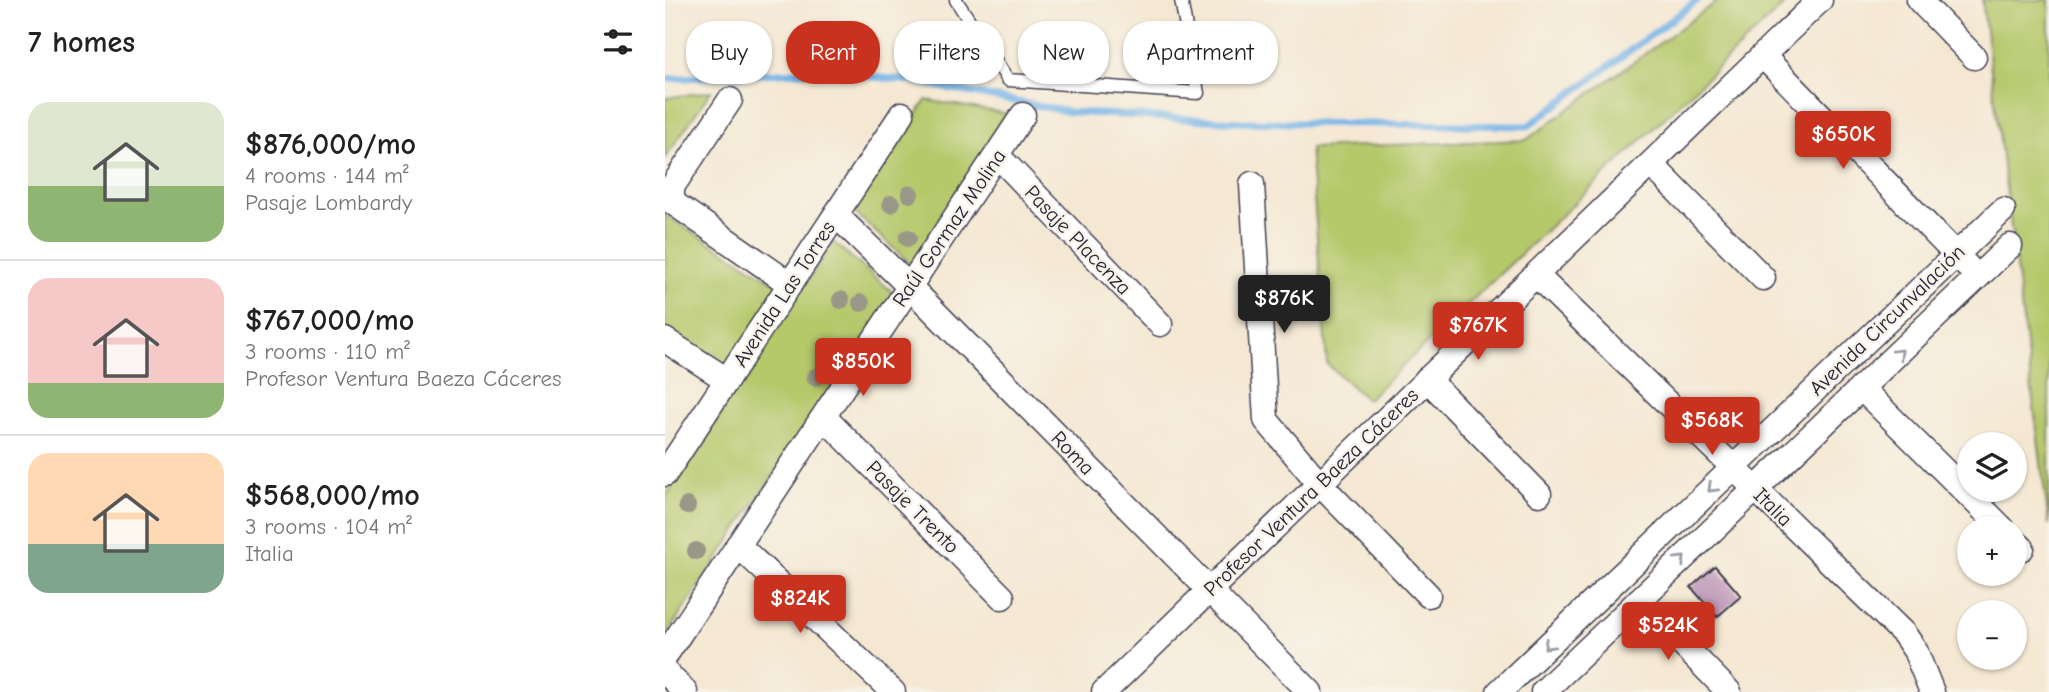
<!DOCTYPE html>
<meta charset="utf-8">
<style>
body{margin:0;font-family:"Comic Neue",sans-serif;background:#f2f2f2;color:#222;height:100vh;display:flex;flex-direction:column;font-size:26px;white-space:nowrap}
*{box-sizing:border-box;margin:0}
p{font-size:23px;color:#767676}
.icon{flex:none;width:38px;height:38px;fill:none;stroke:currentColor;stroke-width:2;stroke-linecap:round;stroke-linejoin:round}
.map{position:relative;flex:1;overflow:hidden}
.sheet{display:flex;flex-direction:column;background:#fff;width:665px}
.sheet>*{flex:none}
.hud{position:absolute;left:21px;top:21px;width:665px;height:63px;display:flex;gap:14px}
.tools{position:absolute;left:1292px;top:432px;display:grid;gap:14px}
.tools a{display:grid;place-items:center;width:70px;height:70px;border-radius:50%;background:#fff;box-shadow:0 2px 5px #0004;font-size:35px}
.price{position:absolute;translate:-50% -60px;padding:0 16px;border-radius:7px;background:#c8321e;color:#fff;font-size:23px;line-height:46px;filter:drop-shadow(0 2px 4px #0008)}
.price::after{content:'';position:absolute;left:50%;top:42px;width:21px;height:16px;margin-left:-10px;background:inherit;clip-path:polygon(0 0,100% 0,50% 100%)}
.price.selected{background:#222;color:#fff}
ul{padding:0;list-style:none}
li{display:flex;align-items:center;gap:21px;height:175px;padding:0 28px}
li+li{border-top:2px solid #e0e0e0}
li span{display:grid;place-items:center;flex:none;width:196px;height:140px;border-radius:21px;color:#555}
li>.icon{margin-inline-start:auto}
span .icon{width:84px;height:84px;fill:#fffc;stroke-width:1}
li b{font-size:30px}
h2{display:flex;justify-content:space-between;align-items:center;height:84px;padding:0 28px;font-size:30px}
.pill{padding:0 24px;border-radius:28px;background:#fff;box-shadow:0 2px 5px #0004;font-size:24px;line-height:63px}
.pill.selected{background:#c8321e;color:#fff}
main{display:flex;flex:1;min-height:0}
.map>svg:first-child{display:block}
</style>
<main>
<section class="sheet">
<h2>7 homes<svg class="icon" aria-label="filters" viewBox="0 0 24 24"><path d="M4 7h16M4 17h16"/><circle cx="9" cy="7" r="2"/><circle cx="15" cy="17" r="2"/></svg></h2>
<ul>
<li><span style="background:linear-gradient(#dfe7d0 60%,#8fb573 0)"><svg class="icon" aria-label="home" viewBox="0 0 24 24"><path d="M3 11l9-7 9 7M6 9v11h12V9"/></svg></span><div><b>$876,000/mo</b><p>4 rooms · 144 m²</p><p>Pasaje Lombardy</p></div></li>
<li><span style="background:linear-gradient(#f6c9c9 75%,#8fb573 0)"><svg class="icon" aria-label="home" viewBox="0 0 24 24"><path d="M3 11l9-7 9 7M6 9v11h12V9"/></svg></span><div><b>$767,000/mo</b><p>3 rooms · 110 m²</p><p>Profesor Ventura Baeza Cáceres</p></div></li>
<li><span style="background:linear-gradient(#ffd9b3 65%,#7fa58c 0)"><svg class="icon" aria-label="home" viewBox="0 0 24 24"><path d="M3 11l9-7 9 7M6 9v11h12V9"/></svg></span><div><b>$568,000/mo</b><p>3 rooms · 104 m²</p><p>Italia</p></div></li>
</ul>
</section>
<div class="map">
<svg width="1384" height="692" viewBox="0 0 1384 692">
<rect width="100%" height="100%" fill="#f7f3e8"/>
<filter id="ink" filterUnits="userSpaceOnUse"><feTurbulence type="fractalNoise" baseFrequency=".0143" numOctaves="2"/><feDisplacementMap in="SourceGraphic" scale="14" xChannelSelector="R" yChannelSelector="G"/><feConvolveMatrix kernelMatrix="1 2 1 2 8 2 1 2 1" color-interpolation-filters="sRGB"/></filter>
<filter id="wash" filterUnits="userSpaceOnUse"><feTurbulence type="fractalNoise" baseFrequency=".00686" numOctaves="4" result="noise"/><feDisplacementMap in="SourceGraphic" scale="28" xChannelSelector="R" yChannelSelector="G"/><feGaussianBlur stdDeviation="1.57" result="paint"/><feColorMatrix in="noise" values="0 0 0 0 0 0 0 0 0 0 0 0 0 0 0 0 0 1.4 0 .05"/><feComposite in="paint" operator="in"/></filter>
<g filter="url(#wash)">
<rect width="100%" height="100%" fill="#f5e8d3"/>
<!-- green -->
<g fill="#b5c86b" stroke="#6c7553" stroke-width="2">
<polygon points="1054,0 1124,0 702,400 662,364 645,148 861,140"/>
<polygon points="1317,0 1384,0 1384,525"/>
<polygon points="46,91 0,158 0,98"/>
<polygon points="261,100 350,115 248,266 188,211"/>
<polygon points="0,215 116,286 59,373 0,333"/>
<polygon points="168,242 230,294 0,637 0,497"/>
</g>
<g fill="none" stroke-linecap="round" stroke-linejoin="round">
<!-- stream -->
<polyline stroke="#75b3e8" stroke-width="7" points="0,79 153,71 246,81 405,112 575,122 863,126 1033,0"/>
</g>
<g id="blocks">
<!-- building -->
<polygon fill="#bf99b9" points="1050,566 1076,596 1052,617 1026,587"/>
</g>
</g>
<g filter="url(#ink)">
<use href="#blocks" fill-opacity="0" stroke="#424052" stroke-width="2"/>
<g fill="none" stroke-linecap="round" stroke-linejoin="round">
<defs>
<polyline id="service" points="291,0 343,80 533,93 516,0"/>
<g id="minor">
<polyline points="1254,0 1309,57"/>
<polyline points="1098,56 1302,266"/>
<polyline points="65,100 7,187 7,202 125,284"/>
<polyline points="332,155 495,324"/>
<polyline points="986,164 1098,278"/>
<polyline points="587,184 601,420 655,484 763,595"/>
<polyline points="171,215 245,287 645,692"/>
<polyline points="871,275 1239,634 1250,650 1267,692"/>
<polyline points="0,340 62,380"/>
<polyline points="762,379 874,494"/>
<polyline points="1196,388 1337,528"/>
<polyline points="159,417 337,597"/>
<polyline points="0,474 237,114"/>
<polyline points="1349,541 1357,548"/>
<polyline points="73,545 228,692"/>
<polyline points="974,600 1064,692"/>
<polyline points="0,656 358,115"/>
<polyline points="0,671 20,692"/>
<polyline points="439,692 1155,0"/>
<polyline points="834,692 1338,210"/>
<polyline points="878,692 1345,246"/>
</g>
</defs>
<!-- service casing -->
<use href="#service" stroke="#424052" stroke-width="15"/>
<!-- minor casing -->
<use href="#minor" stroke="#424052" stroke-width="27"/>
<!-- service -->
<use href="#service" stroke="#fff" stroke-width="12"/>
<!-- minor -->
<use href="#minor" stroke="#fff" stroke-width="24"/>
</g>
<!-- trees -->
<g fill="#999787">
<circle cx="245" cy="194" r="9"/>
<circle cx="226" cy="204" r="9"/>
<circle cx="243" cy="238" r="9"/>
<circle cx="176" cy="300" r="9"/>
<circle cx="196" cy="303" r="9"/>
<circle cx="150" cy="377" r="9"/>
<circle cx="22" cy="506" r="9"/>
<circle cx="31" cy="551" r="9"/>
</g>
<!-- one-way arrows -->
<defs><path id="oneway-chevron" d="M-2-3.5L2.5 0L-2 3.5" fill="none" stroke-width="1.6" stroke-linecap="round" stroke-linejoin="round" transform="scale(1.75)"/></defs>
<g stroke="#9c9ca7">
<use href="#oneway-chevron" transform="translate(1234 353) rotate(-44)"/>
<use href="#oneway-chevron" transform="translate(1047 488) rotate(136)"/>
<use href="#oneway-chevron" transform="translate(1016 560) rotate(-44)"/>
<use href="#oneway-chevron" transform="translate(883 645) rotate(136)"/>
</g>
</g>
<g text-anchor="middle" stroke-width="5" stroke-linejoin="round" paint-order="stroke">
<!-- street labels -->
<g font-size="21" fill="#22223b" stroke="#f7f3e8">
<text transform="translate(284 228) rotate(-56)" y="7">Raúl Gormaz Molina</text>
<text transform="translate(413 240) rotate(46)" y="7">Pasaje Placenza</text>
<text transform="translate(119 294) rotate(-57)" y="7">Avenida Las Torres</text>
<text transform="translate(1222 320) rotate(-44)" y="7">Avenida Circunvalación</text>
<text transform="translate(408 453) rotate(46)" y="7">Roma</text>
<text transform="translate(646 492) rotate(-44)" y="7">Profesor Ventura Baeza Cáceres</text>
<text transform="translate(248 507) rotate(45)" y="7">Pasaje Trento</text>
<text transform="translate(1108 507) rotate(45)" y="7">Italia</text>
</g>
</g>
</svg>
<div class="tools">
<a><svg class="icon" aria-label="layers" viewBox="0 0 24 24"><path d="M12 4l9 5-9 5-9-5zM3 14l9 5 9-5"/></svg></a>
<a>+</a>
<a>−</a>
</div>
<b class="price" style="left:1178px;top:171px">$650K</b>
<b class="price selected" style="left:619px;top:335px">$876K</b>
<b class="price" style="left:813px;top:362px">$767K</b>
<b class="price" style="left:198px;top:398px">$850K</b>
<b class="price" style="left:1047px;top:457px">$568K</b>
<b class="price" style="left:135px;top:635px">$824K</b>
<b class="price" style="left:1003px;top:662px">$524K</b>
<div class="hud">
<a class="pill">Buy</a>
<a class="pill selected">Rent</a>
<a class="pill">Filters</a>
<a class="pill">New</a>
<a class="pill">Apartment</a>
</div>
</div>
</main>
